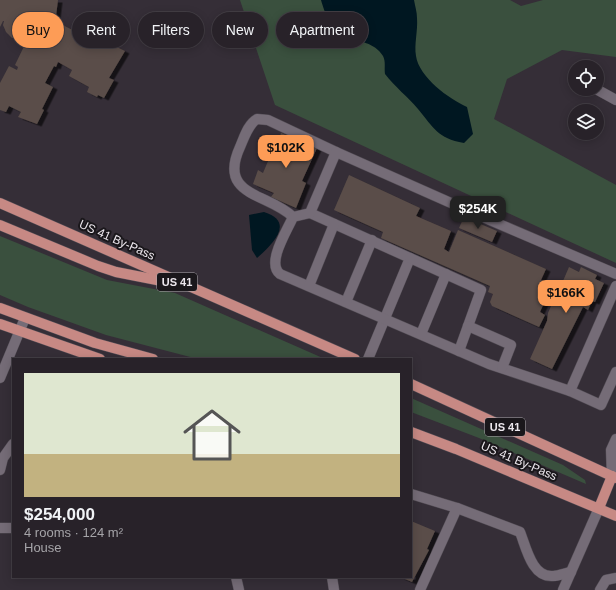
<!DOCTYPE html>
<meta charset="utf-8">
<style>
body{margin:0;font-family:Arial,sans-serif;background:#302a31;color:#f1f3f6;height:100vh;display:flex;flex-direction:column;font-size:15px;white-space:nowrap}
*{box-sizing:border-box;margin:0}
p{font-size:13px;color:#a5a4a8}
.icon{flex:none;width:22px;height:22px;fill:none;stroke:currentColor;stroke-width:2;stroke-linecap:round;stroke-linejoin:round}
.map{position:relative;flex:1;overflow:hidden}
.side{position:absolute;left:12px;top:358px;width:400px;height:220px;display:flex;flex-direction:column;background:#282229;border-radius:0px;box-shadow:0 2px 10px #0003,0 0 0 1px #443f46}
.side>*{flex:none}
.banner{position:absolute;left:12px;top:12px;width:400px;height:36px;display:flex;gap:8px}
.fabs{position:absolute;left:568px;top:60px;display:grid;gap:8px}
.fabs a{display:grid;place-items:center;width:36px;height:36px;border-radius:50%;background:#282229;box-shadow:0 2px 10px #0003,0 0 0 1px #443f46;font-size:20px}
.price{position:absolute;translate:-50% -34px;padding:0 9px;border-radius:8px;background:#fd9c56;color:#111;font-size:13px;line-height:26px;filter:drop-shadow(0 1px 2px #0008)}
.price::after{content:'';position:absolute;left:50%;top:24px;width:12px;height:9px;margin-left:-6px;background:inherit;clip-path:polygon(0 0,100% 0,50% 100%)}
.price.on{background:#222;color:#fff}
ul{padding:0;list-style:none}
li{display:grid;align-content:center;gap:8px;height:212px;padding:0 12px}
li span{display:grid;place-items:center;height:124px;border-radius:0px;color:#555}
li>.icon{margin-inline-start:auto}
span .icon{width:72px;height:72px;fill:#fffc;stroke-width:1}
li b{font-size:17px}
.pill{padding:0 14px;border-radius:18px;background:#282229;box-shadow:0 2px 10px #0003,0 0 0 1px #443f46;font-size:14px;line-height:36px}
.pill.on{background:#fd9c56;color:#111}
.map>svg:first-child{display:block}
</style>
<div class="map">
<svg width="616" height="590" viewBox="0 0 616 590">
<defs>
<filter id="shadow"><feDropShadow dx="4.5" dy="2.5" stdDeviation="0" flood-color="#0009"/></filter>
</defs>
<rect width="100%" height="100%" fill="#352e37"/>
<!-- green -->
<g fill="#3a503e">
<polygon points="240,0 510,0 521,6 543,0 616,0 616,57 562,50 507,79 494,119 616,185 616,263 275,105"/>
<polygon points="0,236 107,280 175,293 325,359 198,359 106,335 28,307 0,295"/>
<polygon points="411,398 563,465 585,480 586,484 479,438 411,412"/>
</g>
<!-- water -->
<g fill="#001721">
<path d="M321 0H414C415 6 417 12 417 18 418 31 414 44 416 56 419 77 449 99 467 107L473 134 464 143C437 138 434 128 418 109 408 97 395 87 385 74 384 68 386 62 383 56 374 42 360 42 346 37 331 31 325 14 321 0Z"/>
<path d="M264 212C296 222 272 245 257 258L252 250 249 215Z"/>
</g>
<!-- building -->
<g fill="#5a4d48" filter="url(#shadow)">
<polygon points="0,0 58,0 56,16 50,15 47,20 57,22 88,38 90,34 125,51 109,78 114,80 104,98 98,95 97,97 87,92 89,87 69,76 72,70 58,62 56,67 54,66 45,83 53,87 42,109 44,110 37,124 18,117 21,112 9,106 6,112 0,110 0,83 9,66 17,70 18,67 15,65 30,34 27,38 19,39 12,38 6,32 3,25 4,21 3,21 0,27"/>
<polygon points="281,133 317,148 302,181 306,183 296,208 271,197 274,193 253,184 258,170 263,173 271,154 267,153 273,138 279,140"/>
<polygon points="349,175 420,208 416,216 451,231 444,249 449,252 458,230 546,269 541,280 552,285 540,312 545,315 539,327 492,306 490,302 493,294 488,292 490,286 381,238 383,232 334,210"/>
<polygon points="464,217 497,231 492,242 459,228"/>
<polygon points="569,267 579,272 581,267 597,275 595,279 604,283 595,302 592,301 588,310 583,307 552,369 530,359 547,321 548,313 555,297 557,299 565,289 560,288"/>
<polygon points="411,521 435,531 427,549 429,550 412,582 400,577 411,577"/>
</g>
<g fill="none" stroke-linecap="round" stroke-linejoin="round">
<defs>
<g id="minor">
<polyline points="596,89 616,100"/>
<polyline points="310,213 410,258 368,359"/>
<path d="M293 217C269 193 217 197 240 147 244 138 248 124 257 119L268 120 336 152"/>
<polyline points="410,258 481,290 459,351"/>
<path d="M616 274 478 215 336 152 310 213 293 217C287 231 266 263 280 274L489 364 570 391 601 405 616 372"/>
<polyline points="309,286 334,224"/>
<polyline points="346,302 372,240"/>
<polyline points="468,326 511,345 502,368"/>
<polyline points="421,334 446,274"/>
<polyline points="0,378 25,318"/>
<polyline points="570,391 616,286"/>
<polyline points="616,439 611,450 612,476 616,474"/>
<polyline points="0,470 3,458 13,444"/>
<path d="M411 494 457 508 520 532C526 547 532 578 553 576 559 576 565 573 571 572"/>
<polyline points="0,528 13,528"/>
<polyline points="236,577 239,590"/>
<polyline points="332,577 334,590"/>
<polyline points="420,590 457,508"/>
<polyline points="563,590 599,508"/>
<polyline points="600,590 606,580 616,578"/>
</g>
<g id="major">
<polyline points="0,203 355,359"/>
<polyline points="0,225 98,266 116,272 167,282"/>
<polyline points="0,308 95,343 153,359"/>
<polyline points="0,324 100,359"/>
<polyline points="411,384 616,478"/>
<polyline points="411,432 456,449 616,516"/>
<polyline points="599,508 612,476"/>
</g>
</defs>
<!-- minor casing -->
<use href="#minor" stroke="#524c54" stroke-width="11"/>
<!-- major casing -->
<use href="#major" stroke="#524c54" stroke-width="11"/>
<!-- minor -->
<use href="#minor" stroke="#756c77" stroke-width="10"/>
<!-- major -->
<use href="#major" stroke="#c78984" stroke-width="10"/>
</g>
<g text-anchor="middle" stroke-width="4" stroke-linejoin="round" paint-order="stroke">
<!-- shield labels -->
<g fill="#1a171b" stroke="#ada9ae" stroke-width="1">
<rect x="157" y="273" width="40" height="18" rx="3"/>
<rect x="485" y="418" width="40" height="18" rx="3"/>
</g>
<g font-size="11" font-weight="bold" fill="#ece7ed">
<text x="177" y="286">US 41</text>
<text x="505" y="431">US 41</text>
</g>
<!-- street labels -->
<g font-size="12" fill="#ece7ed" stroke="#1a171b">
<text transform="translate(117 240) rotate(24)" y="4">US 41 By-Pass</text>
<text transform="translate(519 461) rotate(23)" y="4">US 41 By-Pass</text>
</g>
</g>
</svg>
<div class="fabs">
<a><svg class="icon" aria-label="locate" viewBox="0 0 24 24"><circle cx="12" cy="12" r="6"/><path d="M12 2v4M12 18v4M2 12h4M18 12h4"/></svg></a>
<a><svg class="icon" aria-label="layers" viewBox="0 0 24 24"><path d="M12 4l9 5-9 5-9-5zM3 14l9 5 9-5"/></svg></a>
</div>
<b class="price" style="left:286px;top:169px">$102K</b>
<b class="price on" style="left:478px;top:230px">$254K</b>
<b class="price" style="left:566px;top:314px">$166K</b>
<div class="banner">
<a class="pill on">Buy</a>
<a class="pill">Rent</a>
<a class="pill">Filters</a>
<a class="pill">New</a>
<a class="pill">Apartment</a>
</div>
<section class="side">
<ul>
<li><span style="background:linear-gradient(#dfe7d0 65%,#c2b280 0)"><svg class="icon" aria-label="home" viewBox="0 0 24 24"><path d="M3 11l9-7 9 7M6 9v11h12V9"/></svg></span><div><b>$254,000</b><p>4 rooms · 124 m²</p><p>House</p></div></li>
</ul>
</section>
</div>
